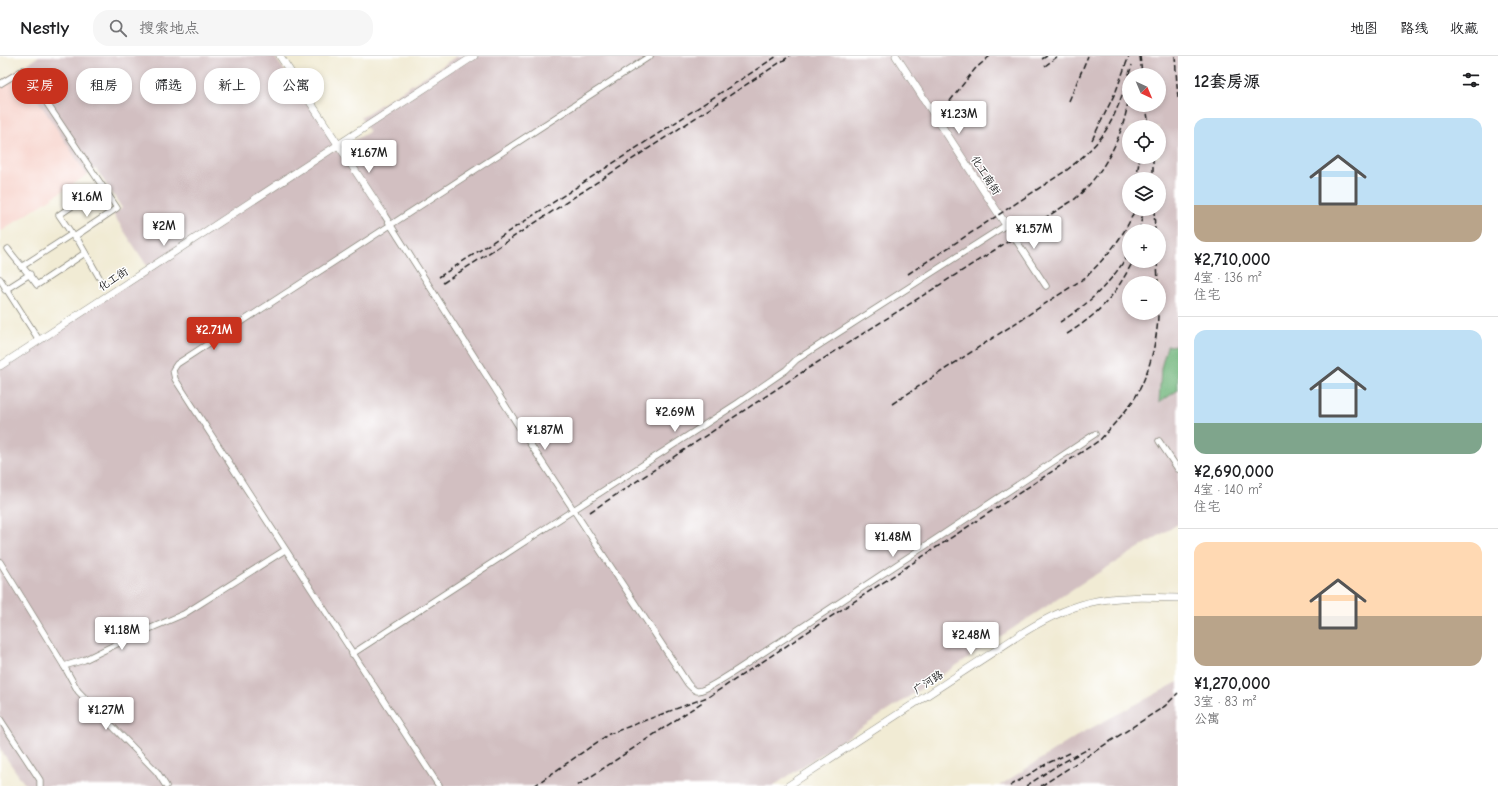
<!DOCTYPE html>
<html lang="zh">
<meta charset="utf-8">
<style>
body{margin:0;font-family:"Comic Neue","LXGW WenKai TC",sans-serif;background:#f6f6f6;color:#202124;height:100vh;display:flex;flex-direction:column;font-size:15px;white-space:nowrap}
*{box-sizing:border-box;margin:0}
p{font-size:13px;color:#757577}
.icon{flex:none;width:22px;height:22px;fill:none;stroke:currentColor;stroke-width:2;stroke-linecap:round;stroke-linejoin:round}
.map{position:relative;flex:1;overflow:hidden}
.sheet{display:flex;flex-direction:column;background:#fff;width:320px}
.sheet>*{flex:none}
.guide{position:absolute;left:12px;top:12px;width:380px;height:36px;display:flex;gap:8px}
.needle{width:26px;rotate:136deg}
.controls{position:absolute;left:1122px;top:12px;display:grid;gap:8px}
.controls a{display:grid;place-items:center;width:44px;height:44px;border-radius:50%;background:#fff;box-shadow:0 2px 6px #0003;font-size:20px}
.price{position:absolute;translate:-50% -34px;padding:0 9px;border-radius:4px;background:#fff;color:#222;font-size:13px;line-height:26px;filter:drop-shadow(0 1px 2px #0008)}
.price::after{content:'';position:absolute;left:50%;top:24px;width:12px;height:9px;margin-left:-6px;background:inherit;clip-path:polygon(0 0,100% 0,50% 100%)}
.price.on{background:#c8321e;color:#fff}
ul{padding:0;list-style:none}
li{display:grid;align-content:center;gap:8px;height:212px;padding:0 16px}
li+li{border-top:1px solid #e0e0e0}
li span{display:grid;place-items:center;height:124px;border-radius:12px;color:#555}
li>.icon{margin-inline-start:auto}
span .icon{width:72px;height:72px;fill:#fffc;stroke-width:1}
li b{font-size:17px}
h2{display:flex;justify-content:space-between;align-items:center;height:48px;padding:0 16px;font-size:17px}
.pill{padding:0 14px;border-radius:16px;background:#fff;box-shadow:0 2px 6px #0003;font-size:14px;line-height:36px}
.pill.on{background:#c8321e;color:#fff}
header{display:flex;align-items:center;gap:24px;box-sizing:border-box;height:56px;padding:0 20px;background:#fff;border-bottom:1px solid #e0e0e0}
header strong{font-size:19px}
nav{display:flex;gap:22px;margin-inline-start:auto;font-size:14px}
.search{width:280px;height:36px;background:#f6f6f6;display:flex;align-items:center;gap:10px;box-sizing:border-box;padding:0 14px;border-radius:16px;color:#757577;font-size:15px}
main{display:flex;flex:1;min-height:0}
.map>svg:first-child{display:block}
</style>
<header>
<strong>Nestly</strong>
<div class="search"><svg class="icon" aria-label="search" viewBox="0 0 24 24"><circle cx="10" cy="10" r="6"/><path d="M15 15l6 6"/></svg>搜索地点</div>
<nav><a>地图</a><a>路线</a><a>收藏</a></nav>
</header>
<main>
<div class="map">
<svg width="1178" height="730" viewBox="0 0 1178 730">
<rect width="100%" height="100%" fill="#fff"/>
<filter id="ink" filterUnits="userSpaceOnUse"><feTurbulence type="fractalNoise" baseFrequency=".025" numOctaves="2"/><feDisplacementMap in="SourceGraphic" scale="8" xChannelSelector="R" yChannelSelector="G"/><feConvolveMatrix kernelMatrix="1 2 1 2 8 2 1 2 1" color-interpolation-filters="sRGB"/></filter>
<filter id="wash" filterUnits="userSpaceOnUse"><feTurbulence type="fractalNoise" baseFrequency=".012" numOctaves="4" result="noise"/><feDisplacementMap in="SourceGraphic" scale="16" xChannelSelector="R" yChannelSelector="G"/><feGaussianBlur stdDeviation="0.9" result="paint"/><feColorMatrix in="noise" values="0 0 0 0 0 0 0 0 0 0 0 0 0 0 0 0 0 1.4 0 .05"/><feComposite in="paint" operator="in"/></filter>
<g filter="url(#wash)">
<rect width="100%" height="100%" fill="#f1ebd4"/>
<!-- built -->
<polygon fill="#f7d1c9" points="18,14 87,119 0,176 0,26"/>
<!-- industrial -->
<g fill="#d2bfc1" fill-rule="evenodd">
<path d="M39 0H274L339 89 332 97 369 76 361 61 457 0H1178V468L1085 525 773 730H26L0 693V310L149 213 113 158 122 152 96 113 87 119 18 14ZM1129 19H1159V49H1129ZM1129 71H1159V101H1129ZM1129 123H1159V153H1129ZM1129 175H1159V205H1129ZM1129 227H1159V257H1129Z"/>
<polygon points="1178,626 1178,730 999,730 1080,678"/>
</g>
<!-- forest -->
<polygon fill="#6eb479" stroke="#45684a" points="1178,289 1178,334 1159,347 1161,312 1167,290"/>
</g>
<g filter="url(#ink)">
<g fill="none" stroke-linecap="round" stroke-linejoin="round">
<defs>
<g id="minor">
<polyline points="0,28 23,14 32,25 117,152 74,181 59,159 102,130"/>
<path d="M383 157 521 374 688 628C691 631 694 635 698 635 706 635 740 612 749 606L1095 378"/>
<polyline points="74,181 78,184 99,221"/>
<path d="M8 193C17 206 28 216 37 229L85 197"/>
<polyline points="21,211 72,178"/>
<polyline points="0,223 39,284"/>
<polyline points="5,234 30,218"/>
<polyline points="1159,385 1178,413"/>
<polyline points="0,506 64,610 84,604 135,579 184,558 285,494"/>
<polyline points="352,598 738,347 786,314 796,304 1006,169 1046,230"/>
<polyline points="64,610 78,635 157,716 166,730"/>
<polyline points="0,663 40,724 40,730"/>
<polyline points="439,730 175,323 173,314 177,308 650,0"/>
</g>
<g id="tertiary">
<polyline points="280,0 383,157"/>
<polyline points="896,0 1006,169"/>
<polyline points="0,310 474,0"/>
<path d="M788 730 1024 576C1082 540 1111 540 1178 542"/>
</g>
</defs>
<!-- minor casing -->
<use href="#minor" stroke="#868478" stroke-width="7"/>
<!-- tertiary casing -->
<use href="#tertiary" stroke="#868478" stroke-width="8"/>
<!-- minor -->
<use href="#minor" stroke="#fff" stroke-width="5.5"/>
<!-- tertiary -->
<use href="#tertiary" stroke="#fff" stroke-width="7"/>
<!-- rail -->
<g stroke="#1c1c1c" stroke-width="1.5" stroke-dasharray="6 3" stroke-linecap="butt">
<polyline points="1140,0 1142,19"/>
<polyline points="1175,0 1178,43"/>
<polyline points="1042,3 1047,0"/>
<polyline points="1045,10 1058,0"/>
<polyline points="950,45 975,13 990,0"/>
<polyline points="1069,45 1088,0"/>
<polyline points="1146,49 1149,71"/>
<polyline points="1092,84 1116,35 1129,0"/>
<polyline points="1153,101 1153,123"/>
<polyline points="1136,123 1140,101"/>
<polyline points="1154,153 1155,175"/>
<polyline points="1139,175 1144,153"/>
<polyline points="1157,205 1158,227"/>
<path d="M908 218 1067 114C1080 103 1094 92 1104 77 1118 57 1124 32 1132 9"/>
<polyline points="439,221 777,0"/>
<polyline points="443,227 790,0"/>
<path d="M1060 266C1089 248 1112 226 1129 197"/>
<path d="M1067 278C1100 257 1115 240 1133 205"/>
<path d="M892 348 1086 221C1106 201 1125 180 1135 153"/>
<path d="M590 456 804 315 1075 143C1105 116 1125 78 1129 38"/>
<path d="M534 730 609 678 710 640 1100 384C1111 371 1123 359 1132 346 1148 324 1158 283 1158 257"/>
<polyline points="577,730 704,645"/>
<polyline points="1010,730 1048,707 1070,697"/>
<polyline points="1026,730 1058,709 1090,692"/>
<polyline points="1041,730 1165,650 1178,637"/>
</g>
</g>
</g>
<g text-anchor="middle" stroke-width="3" stroke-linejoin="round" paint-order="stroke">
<!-- street labels -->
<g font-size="11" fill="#1c1c1c" stroke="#fff">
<text transform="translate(986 119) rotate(57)" y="4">化工南街</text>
<text transform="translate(113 223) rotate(-33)" y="4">化工街</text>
<text transform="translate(928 626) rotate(-33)" y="4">广河路</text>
</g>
</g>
</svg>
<div class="controls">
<a><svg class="needle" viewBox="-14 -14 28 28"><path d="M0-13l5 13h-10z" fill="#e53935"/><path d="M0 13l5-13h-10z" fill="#757577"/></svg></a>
<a><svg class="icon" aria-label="locate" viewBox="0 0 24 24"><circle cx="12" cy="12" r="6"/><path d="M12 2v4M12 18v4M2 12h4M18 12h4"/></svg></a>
<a><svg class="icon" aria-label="layers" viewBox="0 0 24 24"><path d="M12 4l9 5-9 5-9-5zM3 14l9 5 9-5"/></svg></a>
<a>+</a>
<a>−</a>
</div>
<b class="price" style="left:959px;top:79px">¥1.23M</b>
<b class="price" style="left:369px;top:118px">¥1.67M</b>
<b class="price" style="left:87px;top:162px">¥1.6M</b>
<b class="price" style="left:164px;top:191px">¥2M</b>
<b class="price" style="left:1034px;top:194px">¥1.57M</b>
<b class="price on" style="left:214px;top:295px">¥2.71M</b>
<b class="price" style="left:675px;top:377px">¥2.69M</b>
<b class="price" style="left:545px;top:395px">¥1.87M</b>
<b class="price" style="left:893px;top:502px">¥1.48M</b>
<b class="price" style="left:122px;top:595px">¥1.18M</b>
<b class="price" style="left:971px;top:600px">¥2.48M</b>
<b class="price" style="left:106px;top:675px">¥1.27M</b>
<div class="guide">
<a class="pill on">买房</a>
<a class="pill">租房</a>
<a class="pill">筛选</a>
<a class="pill">新上</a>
<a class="pill">公寓</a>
</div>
</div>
<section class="sheet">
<h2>12套房源<svg class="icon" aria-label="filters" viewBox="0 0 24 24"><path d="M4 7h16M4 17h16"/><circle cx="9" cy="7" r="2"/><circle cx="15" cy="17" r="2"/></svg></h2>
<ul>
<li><span style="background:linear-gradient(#bfe0f5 70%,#b9a48a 0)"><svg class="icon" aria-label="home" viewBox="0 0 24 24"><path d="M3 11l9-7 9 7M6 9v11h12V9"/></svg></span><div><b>¥2,710,000</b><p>4室 · 136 m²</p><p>住宅</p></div></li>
<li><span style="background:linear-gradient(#bfe0f5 75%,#7fa58c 0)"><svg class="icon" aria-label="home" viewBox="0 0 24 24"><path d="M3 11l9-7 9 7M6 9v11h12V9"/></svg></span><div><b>¥2,690,000</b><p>4室 · 140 m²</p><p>住宅</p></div></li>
<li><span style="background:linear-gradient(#ffd9b3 60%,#b9a48a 0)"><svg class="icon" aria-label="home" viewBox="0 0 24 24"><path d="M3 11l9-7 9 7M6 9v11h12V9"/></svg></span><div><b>¥1,270,000</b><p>3室 · 83 m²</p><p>公寓</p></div></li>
</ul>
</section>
</main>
